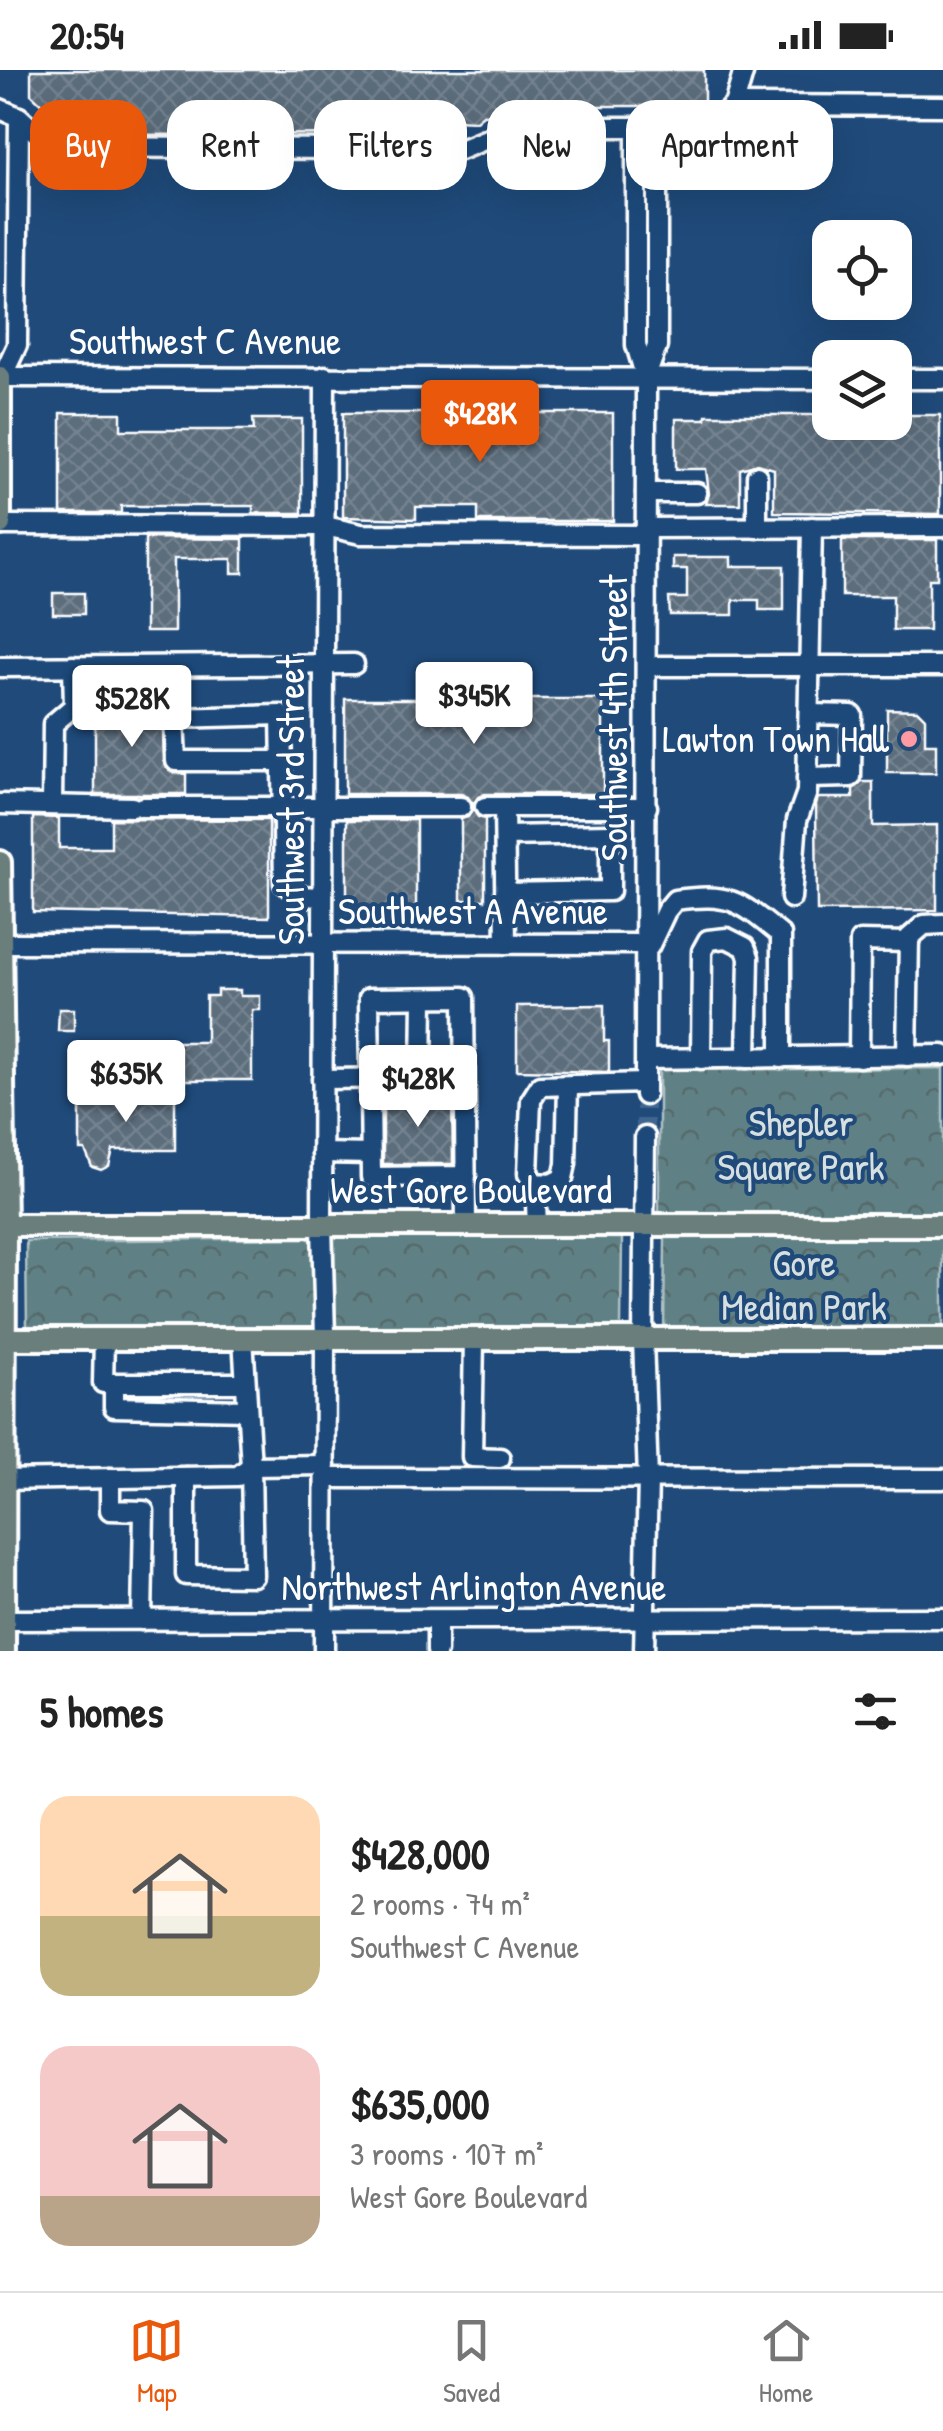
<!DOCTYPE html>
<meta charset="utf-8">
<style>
body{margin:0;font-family:"Patrick Hand",sans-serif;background:#f2f2f2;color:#222;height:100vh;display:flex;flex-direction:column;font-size:38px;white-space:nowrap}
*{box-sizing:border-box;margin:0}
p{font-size:32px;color:#767676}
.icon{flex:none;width:55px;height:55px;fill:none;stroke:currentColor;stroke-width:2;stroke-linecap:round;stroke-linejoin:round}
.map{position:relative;height:1581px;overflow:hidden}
.sheet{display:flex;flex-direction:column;background:#fff;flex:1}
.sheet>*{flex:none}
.top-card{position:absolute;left:30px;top:30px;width:885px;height:90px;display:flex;gap:20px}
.tools{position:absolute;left:812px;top:150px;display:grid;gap:20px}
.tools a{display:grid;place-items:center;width:100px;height:100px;border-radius:20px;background:#fff;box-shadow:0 10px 40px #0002;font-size:50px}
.price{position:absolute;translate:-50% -85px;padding:0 22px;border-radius:10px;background:#fff;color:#222;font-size:32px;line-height:65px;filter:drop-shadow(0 2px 5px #0008)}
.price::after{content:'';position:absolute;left:50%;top:60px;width:30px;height:22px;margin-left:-15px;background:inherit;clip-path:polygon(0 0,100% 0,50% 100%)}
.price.on{background:#ea580c;color:#fff}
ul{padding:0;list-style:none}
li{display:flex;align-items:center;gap:30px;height:250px;padding:0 40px}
li span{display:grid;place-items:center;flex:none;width:280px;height:200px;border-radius:30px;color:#555}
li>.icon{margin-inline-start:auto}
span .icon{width:120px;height:120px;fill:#fffc;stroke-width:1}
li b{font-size:42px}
h2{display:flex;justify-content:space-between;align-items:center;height:120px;padding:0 40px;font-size:42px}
.pill{padding:0 35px;border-radius:30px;background:#fff;box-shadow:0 10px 40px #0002;font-size:35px;line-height:90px}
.pill.on{background:#ea580c;color:#fff}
.status{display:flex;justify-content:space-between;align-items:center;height:70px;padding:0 50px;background:#fff;direction:ltr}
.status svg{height:28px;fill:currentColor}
.tab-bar{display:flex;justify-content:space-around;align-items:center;height:140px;border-top:2px solid #e0e0e0;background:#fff;font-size:28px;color:#767676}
.tab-bar a{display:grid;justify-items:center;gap:5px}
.tab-bar .on{color:#ea580c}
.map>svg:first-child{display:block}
</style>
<div class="status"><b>20:54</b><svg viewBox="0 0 49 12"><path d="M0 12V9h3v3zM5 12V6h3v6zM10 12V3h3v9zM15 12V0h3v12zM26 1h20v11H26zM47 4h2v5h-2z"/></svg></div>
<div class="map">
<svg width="943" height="1581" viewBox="0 0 943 1581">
<defs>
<pattern id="forest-crowns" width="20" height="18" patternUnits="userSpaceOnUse" patternTransform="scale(2.5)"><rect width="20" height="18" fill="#5f8185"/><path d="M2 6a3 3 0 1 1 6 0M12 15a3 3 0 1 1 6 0" fill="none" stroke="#56696b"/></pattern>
<pattern id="building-cross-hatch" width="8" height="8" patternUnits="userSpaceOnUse" patternTransform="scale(2.5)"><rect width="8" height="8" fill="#5c6d7c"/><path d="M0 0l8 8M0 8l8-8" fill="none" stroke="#748390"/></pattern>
</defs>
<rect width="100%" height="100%" fill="#1f4a7a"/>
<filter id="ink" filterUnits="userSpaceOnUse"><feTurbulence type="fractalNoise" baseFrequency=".01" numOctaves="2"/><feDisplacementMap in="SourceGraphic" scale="20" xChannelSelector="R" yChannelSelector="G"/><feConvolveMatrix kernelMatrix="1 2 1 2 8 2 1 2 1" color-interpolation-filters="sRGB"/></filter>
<g filter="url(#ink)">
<!-- forest -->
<g fill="url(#forest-crowns)" stroke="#afc0c2" stroke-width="2.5">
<polygon points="943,998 943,1150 659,1151 659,1000"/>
<polygon points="334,1165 622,1168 621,1256 336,1257"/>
<polygon points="943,1166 943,1261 664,1264 665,1168"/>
<polygon points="313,1168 314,1256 27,1262 26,1171"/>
</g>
<!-- building -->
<g fill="url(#building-cross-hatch)" stroke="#fff" stroke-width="2.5">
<polygon points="31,0 704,0 704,36 522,36 521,43 483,45 476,51 454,50 439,64 86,65 72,63 31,24"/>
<polygon points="61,343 121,343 121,360 254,360 253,349 302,349 302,443 253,443 253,436 121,436 121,443 61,443"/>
<polygon points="343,343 613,343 613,451 478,451 478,437 416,437 416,449 343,447"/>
<polygon points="706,345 830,345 830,352 895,352 895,345 940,345 940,444 774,442 774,399 758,394 740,399 740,434 706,434 709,424 706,399 676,399 676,349 706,349"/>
<polygon points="145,468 243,469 243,503 232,503 232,489 174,489 174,562 145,562"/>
<polygon points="842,470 937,470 937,509 929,509 929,560 893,560 893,526 842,526"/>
<polygon points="673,487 731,487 731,496 784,496 784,540 759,540 759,530 733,530 733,545 670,545 669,528 687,528 687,499 673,499"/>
<rect x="53" y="523" width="31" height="21"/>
<polygon points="345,629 603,629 603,724 485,724 478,727 473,735 468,727 461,724 345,724"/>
<polygon points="95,630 162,630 164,693 171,702 186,704 186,724 95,724"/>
<polygon points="887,639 917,640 925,648 925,674 936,674 936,703 887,703"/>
<polygon points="862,712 873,712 873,756 937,755 937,840 817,841 816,734 818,728 853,728 853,719"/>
<polygon points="473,739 478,747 485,749 485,830 461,830 461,749 468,747"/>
<polygon points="33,747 59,748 59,778 111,778 111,749 269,750 269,847 33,842"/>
<rect x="347" y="750" width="69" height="93"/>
<polygon points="217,920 240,920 240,926 260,926 260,940 252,940 252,1010 172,1010 172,972 206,972 206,926 217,926"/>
<polygon points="604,935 604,971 609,971 609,1002 517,1000 517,936"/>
<polygon points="59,939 74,939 74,961 58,961"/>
<polygon points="80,1024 175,1024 175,1080 113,1080 109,1096 101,1100 92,1097 85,1080 80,1080"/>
<polygon points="383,1025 452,1025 453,1094 383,1094"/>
</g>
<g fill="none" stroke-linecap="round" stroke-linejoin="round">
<!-- minor-tunnel -->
<polyline stroke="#41658e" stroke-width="18" stroke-dasharray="18 9" stroke-linecap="butt" points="645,1067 645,1025"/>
<defs>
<g id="minor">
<polyline points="734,35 744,0"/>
<polyline points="0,39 19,47 43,69 67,77 460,80 516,57 708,57 734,35 943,36"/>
<polyline points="636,57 636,275 646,308 645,1025"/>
<polyline points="2,307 830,309"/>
<polyline points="2,307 17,275 19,47"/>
<polyline points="646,307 657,276 657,57"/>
<polyline points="895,309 943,309"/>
<polyline points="646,423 697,423"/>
<polyline points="0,455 325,456 361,464 646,465"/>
<polyline points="646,458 943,457"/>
<polyline points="757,458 757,406"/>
<polyline points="174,596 174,648 281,645 284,813 300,826 323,827"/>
<polyline points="647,596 943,596"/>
<polyline points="0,597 354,594"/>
<polyline points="174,648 176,691 282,691"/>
<polyline points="807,708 851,707 852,645 810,644"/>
<polyline points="0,734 132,737"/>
<polyline points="52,734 53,654 74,636 73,596"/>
<polyline points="142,737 461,737"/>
<polyline points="485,737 647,737"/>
<polyline points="504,737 506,874"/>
<polyline points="505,766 610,764 610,821 505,823"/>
<polyline points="791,828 797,750 807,722 812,457"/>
<polyline points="0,873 646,874"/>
<path d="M649 877 666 841 675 830C731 823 738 830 781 865V988"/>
<polyline points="907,986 909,868 924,855 943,854"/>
<polyline points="859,987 860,871 909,872"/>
<polyline points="646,989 943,985"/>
<polyline points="701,989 702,881 708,870 727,868 745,877 749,887 747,988"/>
<polyline points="322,1009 422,1008 423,928"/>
<polyline points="568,1016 566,1094 563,1108 551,1114 535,1113 528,1104 531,1030 540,1016 645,1013"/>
<polyline points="322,1083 371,1084"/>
<polyline points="466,1106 371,1107 369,928 464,927 466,1155"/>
<polyline points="535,1113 537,1155"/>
<polyline points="474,1268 472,1387 500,1388"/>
<polyline points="104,1269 103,1313 114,1313"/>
<polyline points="244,1313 114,1313 114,1337 246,1340"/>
<polyline points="186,1407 186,1505 253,1506 251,1396 243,1268"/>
<polyline points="110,1408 110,1440 144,1441 142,1550"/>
<polyline points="325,1408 943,1409"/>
<polyline points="0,1410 238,1406 251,1396 325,1395"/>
<polyline points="0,1550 943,1548"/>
<polyline points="437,1550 437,1581"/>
<polyline points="324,1581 325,1267 322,1155 325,306"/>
<polyline points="644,1581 648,1409 643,1269 645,1067"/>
</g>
<g id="major">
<polyline points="0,307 0,454"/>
<polyline points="0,792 5,1155 4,1581"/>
<polyline points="0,1155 943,1155"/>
<polyline points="0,1269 943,1269"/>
</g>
</defs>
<!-- minor casing -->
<use href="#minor" stroke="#fff" stroke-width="25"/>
<!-- major casing -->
<use href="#major" stroke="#fff" stroke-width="28"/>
<!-- minor -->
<use href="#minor" stroke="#1f4a7a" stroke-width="18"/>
<!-- major -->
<use href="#major" stroke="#6b7f7c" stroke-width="20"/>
</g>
</g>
<!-- markers -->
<circle fill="#ff9aa2" stroke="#1f4a7a" stroke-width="4" cx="909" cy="669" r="10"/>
<g text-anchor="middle" stroke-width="8" stroke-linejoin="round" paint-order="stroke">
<!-- street labels -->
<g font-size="38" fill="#fff" stroke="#1f4a7a">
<text x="205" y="284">Southwest C Avenue</text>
<text transform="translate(614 648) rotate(-90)" y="13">Southwest 4th Street</text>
<text transform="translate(291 730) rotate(-90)" y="13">Southwest 3rd Street</text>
<text x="473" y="854">Southwest A Avenue</text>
<text x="471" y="1133">West Gore Boulevard</text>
<text x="474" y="1530">Northwest Arlington Avenue</text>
</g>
<!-- poi labels -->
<g font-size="38" fill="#fff" stroke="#1f4a7a" text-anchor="end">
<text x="889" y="682">Lawton Town Hall</text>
</g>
<!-- park labels -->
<g font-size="38" fill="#d7e0e0" stroke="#1f4a7a">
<text x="801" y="1066">Shepler<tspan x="801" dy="44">Square Park</tspan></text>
<text x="804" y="1206">Gore<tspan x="804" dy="44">Median Park</tspan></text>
</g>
</g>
</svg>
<div class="tools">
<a><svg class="icon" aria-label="locate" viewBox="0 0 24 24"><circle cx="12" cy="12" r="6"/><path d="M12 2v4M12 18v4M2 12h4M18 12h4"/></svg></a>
<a><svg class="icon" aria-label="layers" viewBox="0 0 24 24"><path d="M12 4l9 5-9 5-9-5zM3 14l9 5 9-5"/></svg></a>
</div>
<b class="price on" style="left:480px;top:395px">$428K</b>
<b class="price" style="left:474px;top:677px">$345K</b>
<b class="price" style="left:132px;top:680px">$528K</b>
<b class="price" style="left:126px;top:1055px">$635K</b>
<b class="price" style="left:418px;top:1060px">$428K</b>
<div class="top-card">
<a class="pill on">Buy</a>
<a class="pill">Rent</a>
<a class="pill">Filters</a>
<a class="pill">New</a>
<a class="pill">Apartment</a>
</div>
</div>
<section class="sheet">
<h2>5 homes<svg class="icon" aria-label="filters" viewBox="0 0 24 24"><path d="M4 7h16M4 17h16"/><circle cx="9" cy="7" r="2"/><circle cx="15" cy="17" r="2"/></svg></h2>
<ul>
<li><span style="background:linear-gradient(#ffd9b3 60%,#c2b280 0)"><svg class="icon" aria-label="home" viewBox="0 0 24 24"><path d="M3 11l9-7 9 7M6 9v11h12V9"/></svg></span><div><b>$428,000</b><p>2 rooms · 74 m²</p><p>Southwest C Avenue</p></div></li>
<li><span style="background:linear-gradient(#f6c9c9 75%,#b9a48a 0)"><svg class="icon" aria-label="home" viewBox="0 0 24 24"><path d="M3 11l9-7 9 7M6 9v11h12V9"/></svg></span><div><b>$635,000</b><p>3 rooms · 107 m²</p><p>West Gore Boulevard</p></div></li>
</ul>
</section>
<nav class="tab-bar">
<a class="on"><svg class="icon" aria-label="map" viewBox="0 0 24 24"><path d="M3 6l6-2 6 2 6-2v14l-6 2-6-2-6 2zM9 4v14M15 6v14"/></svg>Map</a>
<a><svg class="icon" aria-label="saved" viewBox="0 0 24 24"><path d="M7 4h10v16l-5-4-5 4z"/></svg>Saved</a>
<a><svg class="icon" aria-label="home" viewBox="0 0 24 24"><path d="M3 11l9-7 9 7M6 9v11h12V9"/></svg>Home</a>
</nav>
